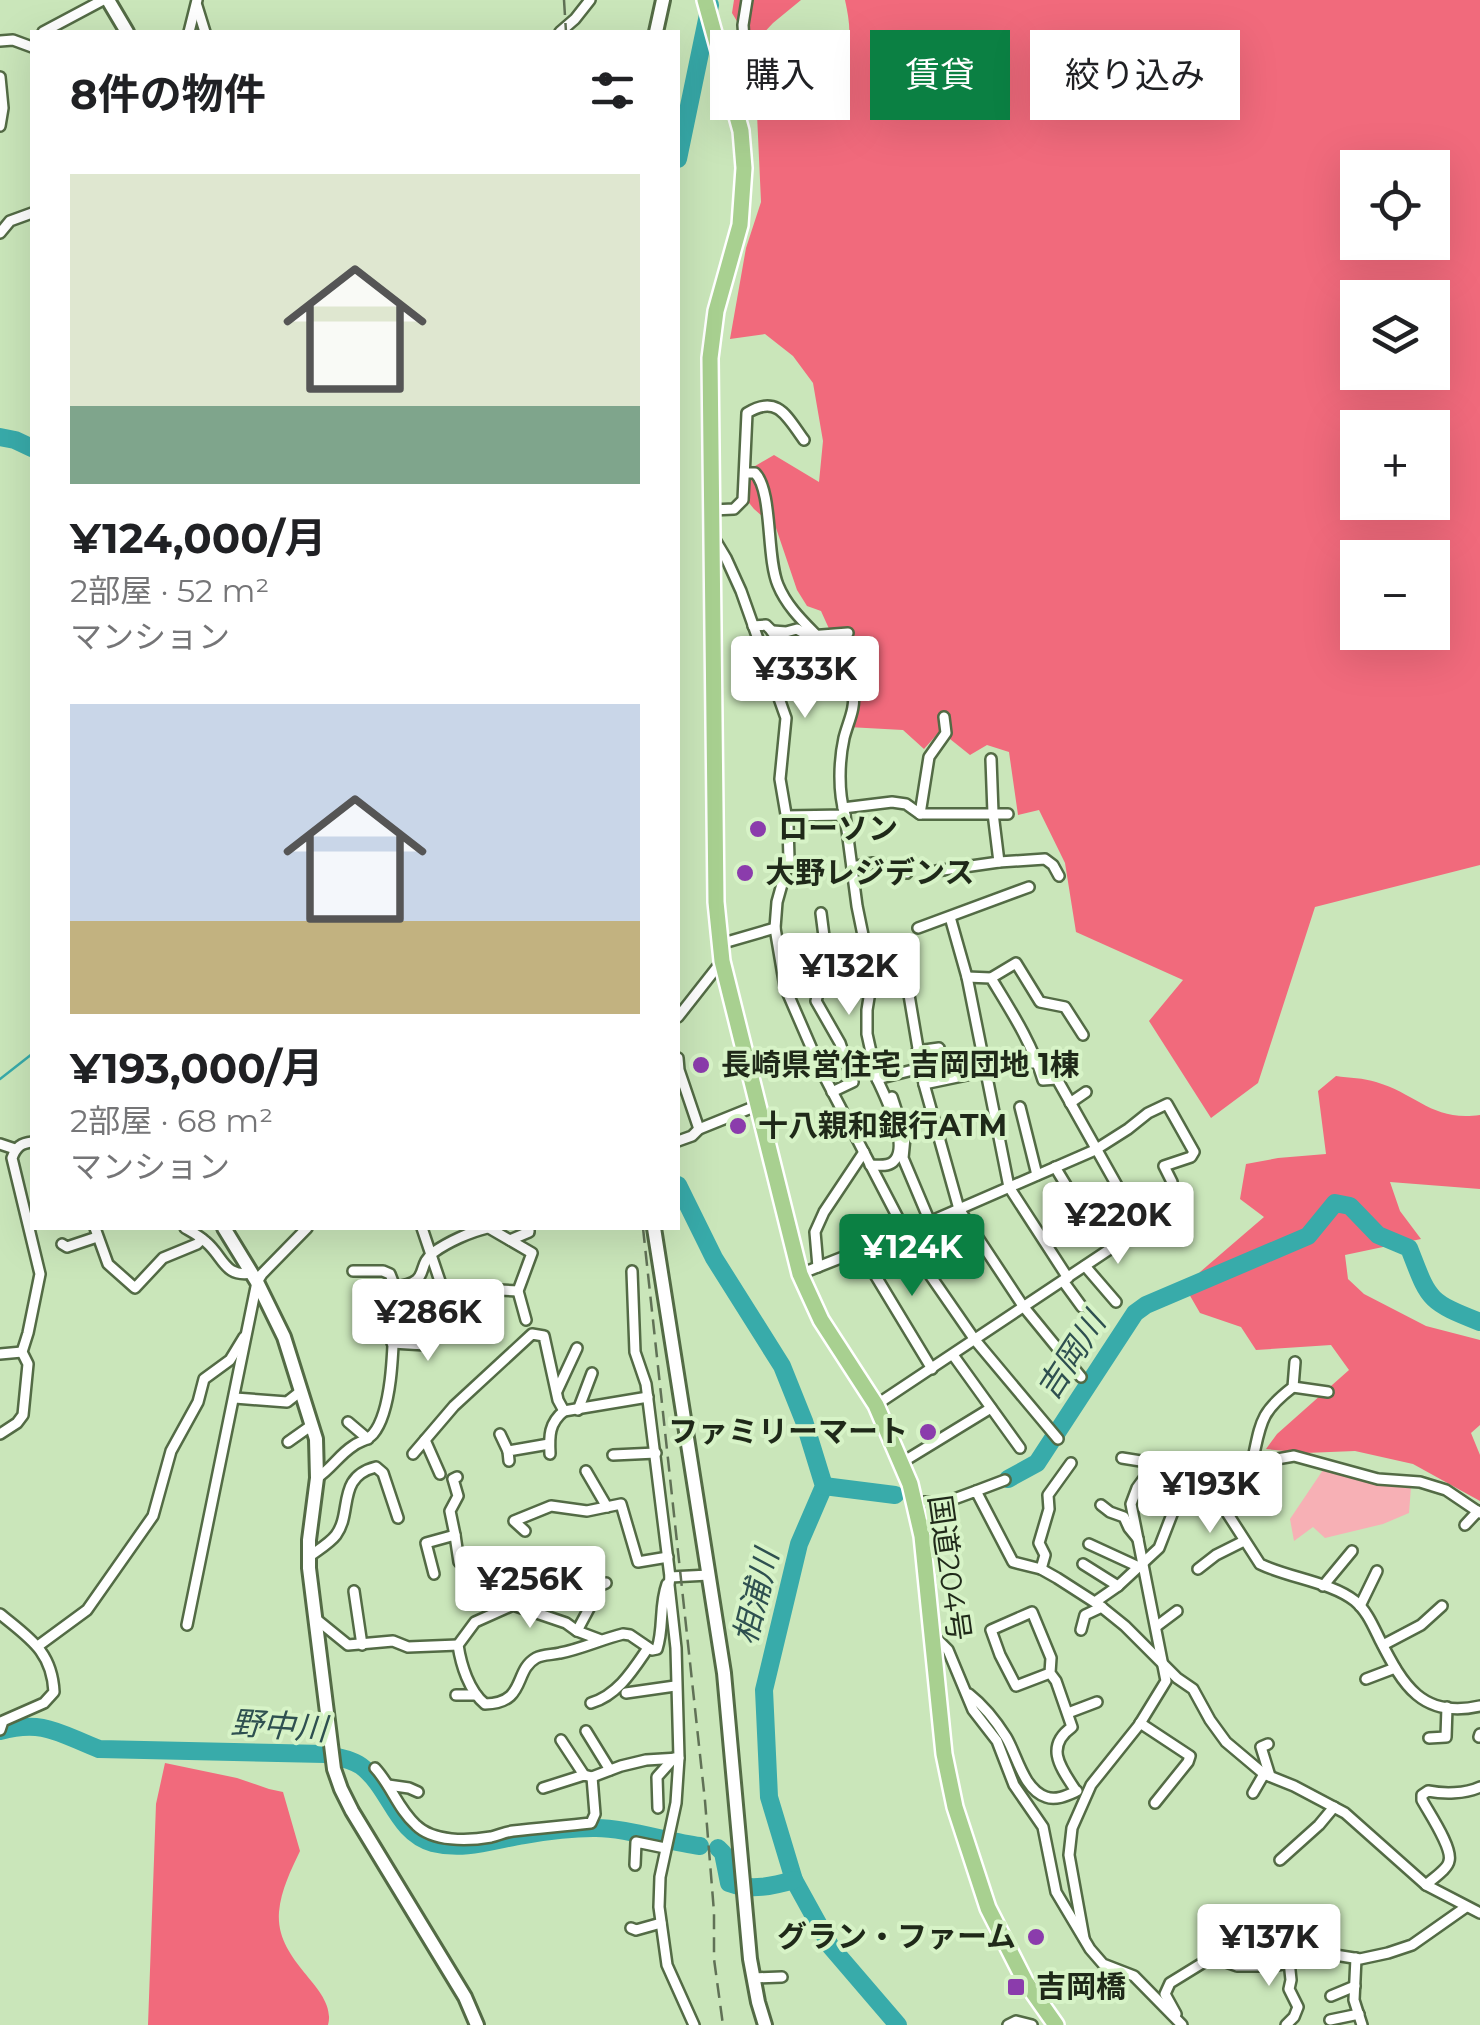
<!DOCTYPE html>
<html lang="ja">
<meta charset="utf-8">
<style>
body{margin:0;font-family:Montserrat,"Noto Sans JP",sans-serif;background:#f2f2f2;color:#202124;height:100vh;display:flex;flex-direction:column;font-size:38px;white-space:nowrap}
*{box-sizing:border-box;margin:0}
p{font-size:32px;color:#757577}
.icon{flex:none;width:55px;height:55px;fill:none;stroke:currentColor;stroke-width:2;stroke-linecap:round;stroke-linejoin:round}
.map{position:relative;flex:1;overflow:hidden}
.panel{position:absolute;left:30px;top:30px;width:650px;height:1200px;display:flex;flex-direction:column;background:#fff;border-radius:0px;box-shadow:0 10px 40px #0002}
.panel>*{flex:none}
.guide{position:absolute;left:710px;top:30px;width:620px;height:90px;display:flex;gap:20px}
.tools{position:absolute;left:1340px;top:150px;display:grid;gap:20px}
.tools a{display:grid;place-items:center;width:110px;height:110px;border-radius:0px;background:#fff;box-shadow:0 10px 40px #0002;font-size:50px}
.price{position:absolute;translate:-50% -85px;padding:0 22px;border-radius:10px;background:#fff;color:#222;font-size:32px;line-height:65px;filter:drop-shadow(0 2px 5px #0008)}
.price::after{content:'';position:absolute;left:50%;top:60px;width:30px;height:22px;margin-left:-15px;background:inherit;clip-path:polygon(0 0,100% 0,50% 100%)}
.price.selected{background:#0b8043;color:#fff}
ul{padding:0;list-style:none}
li{display:grid;align-content:center;gap:20px;height:530px;padding:0 40px}
li span{display:grid;place-items:center;height:310px;border-radius:0px;color:#555}
li>.icon{margin-inline-start:auto}
span .icon{width:180px;height:180px;fill:#fffc;stroke-width:1}
li b{font-size:42px}
h2{display:flex;justify-content:space-between;align-items:center;height:120px;padding:0 40px;font-size:42px}
.chip{padding:0 35px;border-radius:0px;background:#fff;box-shadow:0 10px 40px #0002;font-size:35px;line-height:90px}
.chip.selected{background:#0b8043;color:#fff}
.map>svg:first-child{display:block}
</style>
<div class="map">
<svg width="1480" height="2025" viewBox="0 0 1480 2025">
<rect width="100%" height="100%" fill="#cae6ba"/>
<!-- green -->
<polygon fill="#f7b0b5" points="1325,1467 1361,1479 1411,1487 1409,1513 1383,1524 1325,1538 1313,1527 1294,1541 1290,1519"/>
<!-- forest -->
<g fill="#f16a7c" fill-rule="evenodd">
<polygon points="734,0 801,0 773,23 757,40 749,41 732,13"/>
<path d="M845 0H1480V865L1315 907 1258 1083 1211 1118 1149 1021 1183 980 1076 932 1065 863 1039 810 1018 815 1009 752 987 745 970 755 940 731 924 749 903 730 848 727 858 667 835 642 821 611 807 606 797 590 776 528 754 509 741 493 745 472 774 455 819 482 823 441 813 383 793 356 765 334 730 339 746 248 761 202 756 92 761 69 820 82C853 60 853 36 845 0ZM1358 168H1432V242H1358ZM1358 298H1432V372H1358ZM1358 428H1432V502H1358ZM1358 558H1432V632H1358Z"/>
<path d="M1336 1076C1349 1078 1364 1078 1376 1082 1417 1094 1433 1122 1480 1115V1189L1390 1182 1400 1211 1421 1239 1345 1255 1348 1279 1364 1294 1426 1326 1480 1340V1425L1471 1433 1480 1455V1501L1413 1464 1355 1451 1305 1453 1266 1449 1277 1434 1349 1370 1331 1345 1256 1350 1241 1327 1200 1313 1189 1294 1200 1272 1264 1217 1240 1199 1246 1164 1278 1158 1326 1154 1318 1091Z"/>
<path d="M165 1763 237 1778 269 1789 283 1792 300 1851C291 1870 281 1890 279 1912 275 1964 338 1988 328 2025H148L156 1804Z"/>
</g>
<g fill="none" stroke-linecap="round" stroke-linejoin="round">
<!-- stream -->
<polyline stroke="#38abaa" stroke-width="2.5" points="0,1079 32,1054"/>
<!-- river -->
<g stroke="#38abaa" stroke-width="18">
<polyline points="678,159 710,5"/>
<polyline points="0,437 15,440 32,448"/>
<polyline points="678,1185 714,1258 782,1366 804,1421 824,1486 799,1544 764,1690 769,1797 794,1880 831,1947 898,2025"/>
<path d="M1008 1479 1037 1463 1135 1313 1146 1305 1308 1236 1335 1203 1350 1206 1378 1235 1409 1248C1429 1299 1426 1301 1480 1322"/>
<polyline points="824,1486 895,1495"/>
<path d="M0 1731C44 1719 60 1734 99 1749L325 1754C337 1757 351 1759 361 1766 391 1788 396 1833 433 1843 465 1851 493 1840 524 1835 547 1831 571 1828 593 1828 624 1827 668 1842 700 1846"/>
<path d="M718 1848 723 1853 729 1883C751 1891 773 1886 794 1880"/>
</g>
<defs>
<g id="street">
<polyline points="197,6 205,32"/>
<polyline points="43,32 103,0"/>
<polyline points="189,32 197,0"/>
<polyline points="560,32 575,19 590,0"/>
<polyline points="0,41 13,40 32,47"/>
<polyline points="0,77 3,108 0,126"/>
<polyline points="736,106 747,85 743,25 747,0"/>
<polyline points="0,233 10,221 32,213"/>
<path d="M745 473H755C773 491 766 557 778 585 795 627 844 647 853 692 856 708 848 722 844 738 839 761 838 792 845 815L786 816"/>
<path d="M712 510 734 509 743 500 747 413C778 394 787 417 804 440"/>
<polyline points="714,538 726,558 741,591 786,718 780,779 788,826 789,859 777,902 775,928 785,987 821,1070 921,1262 975,1340 1058,1439"/>
<path d="M753 626 766 625C779 636 783 656 786 673"/>
<polyline points="773,631 786,632 797,629 809,636 848,633"/>
<polyline points="785,668 797,658"/>
<polyline points="843,808 892,802 906,804 920,814 1008,814"/>
<polyline points="920,814 929,757 946,733 944,717"/>
<polyline points="845,815 857,906 872,979 867,1010 867,1034 877,1079"/>
<polyline points="999,862 1045,859 1053,865 1059,876"/>
<polyline points="852,867 873,863 907,873"/>
<polyline points="936,871 999,862 993,813 991,759"/>
<polyline points="821,913 827,960 816,1001 840,1043 853,1082 832,1092"/>
<polyline points="950,917 967,977 1009,1187 1068,1278"/>
<polyline points="918,928 1029,887"/>
<polyline points="720,944 775,928"/>
<path d="M967 977 991 978C1011 1011 1032 1043 1043 1080L1057 1079 1138 1223"/>
<polyline points="991,978 1016,963 1040,1002 1065,1007 1083,1035"/>
<polyline points="907,983 924,1084 1025,1063 1038,1063"/>
<polyline points="678,1017 722,961"/>
<polyline points="917,1051 939,1048"/>
<polyline points="678,1058 679,1070 699,1129"/>
<polyline points="924,1084 959,1209 1023,1306 1081,1377"/>
<polyline points="892,1097 905,1137 903,1158 930,1222"/>
<polyline points="1070,1103 1086,1092"/>
<polyline points="1020,1107 1037,1175"/>
<polyline points="678,1141 692,1136 699,1129 756,1106"/>
<polyline points="0,1144 15,1149"/>
<path d="M870 1165C877 1165 887 1167 893 1162 911 1147 885 1096 877 1079L921 1068"/>
<polyline points="1055,1167 1092,1228"/>
<polyline points="95,1228 108,1264 135,1288 163,1258 197,1244 202,1239"/>
<path d="M185 1228C192 1232 200 1236 206 1242 224 1257 224 1278 252 1273"/>
<polyline points="422,1228 446,1299 480,1289 518,1291"/>
<polyline points="489,1228 532,1253 518,1291 526,1320"/>
<polyline points="510,1240 529,1232 529,1228"/>
<polyline points="62,1244 67,1247 97,1237"/>
<polyline points="860,1250 932,1369"/>
<polyline points="1085,1266 1116,1302"/>
<polyline points="818,1267 815,1232 824,1212 864,1152"/>
<polyline points="353,1271 383,1271 390,1274 395,1287"/>
<polyline points="632,1271 635,1352 646,1384 670,1577 669,1585 676,1648 679,1758 676,1803 660,1877 659,1907 667,1965 694,2025"/>
<polyline points="800,1274 904,1233 1095,1150 1128,1129 1148,1113 1167,1104 1194,1152 1191,1157 1164,1166 1172,1182 1170,1189 1158,1198 1125,1239 876,1405"/>
<polyline points="1063,1281 1082,1307"/>
<polyline points="369,1324 393,1324"/>
<polyline points="392,1343 426,1345 426,1337"/>
<polyline points="0,1354 22,1352"/>
<polyline points="953,1355 1020,1448"/>
<polyline points="1293,1387 1328,1392"/>
<polyline points="557,1391 577,1348"/>
<polyline points="235,1398 287,1402 301,1391"/>
<polyline points="578,1410 592,1373"/>
<polyline points="348,1422 368,1439"/>
<path d="M0 1434 17 1423 23 1415 28 1364 22 1352 28 1333 40 1274 12 1158C16 1147 21 1143 32 1142"/>
<polyline points="500,1434 508,1451"/>
<polyline points="425,1440 440,1474"/>
<polyline points="288,1442 312,1425"/>
<polyline points="413,1454 454,1406 532,1334 544,1336 558,1400 564,1411 648,1397"/>
<path d="M550 1454C549 1436 549 1423 564 1411"/>
<polyline points="613,1455 656,1453"/>
<polyline points="1122,1458 1147,1462 1155,1473"/>
<polyline points="509,1461 508,1451 549,1444"/>
<polyline points="901,1463 991,1408"/>
<path d="M1252 1463C1261 1423 1259 1413 1293 1387L1295 1362"/>
<polyline points="586,1471 607,1507"/>
<path d="M1204 1477 1260 1564C1289 1578 1331 1582 1355 1601 1367 1611 1373 1626 1380 1640 1403 1685 1422 1719 1480 1706"/>
<path d="M317 1478C331 1469 339 1455 353 1446 359 1441 367 1441 373 1434 396 1407 393 1324 395 1287 433 1282 414 1267 434 1252 448 1242 470 1232 487 1228"/>
<polyline points="976,1491 1005,1480"/>
<polyline points="914,1502 946,1502 976,1491 1013,1562 1041,1569 1057,1578 1099,1605 1125,1626 1177,1678 1193,1689 1210,1720 1226,1742 1264,1774 1294,1786 1345,1813 1426,1885 1480,1913"/>
<polyline points="1101,1505 1110,1512 1124,1517 1129,1528 1138,1539"/>
<polyline points="1465,1525 1478,1511"/>
<polyline points="525,1531 514,1521 551,1506 587,1511 621,1504 638,1562 668,1557"/>
<polyline points="455,1535 450,1511 458,1496 453,1479 457,1477"/>
<polyline points="1089,1544 1139,1567"/>
<path d="M310 1556C318 1550 330 1543 336 1535 353 1512 336 1477 376 1467L383 1473 398 1518"/>
<polyline points="1083,1564 1118,1586"/>
<polyline points="1041,1569 1045,1555 1039,1543 1049,1509 1048,1495 1071,1463"/>
<polyline points="1198,1569 1216,1555 1244,1541"/>
<polyline points="434,1574 426,1543 455,1535 459,1562 469,1562"/>
<polyline points="670,1577 709,1575"/>
<polyline points="1323,1586 1352,1551"/>
<polyline points="589,1590 606,1583"/>
<polyline points="354,1591 362,1645"/>
<polyline points="1095,1602 1118,1586 1159,1548 1176,1504 1197,1475"/>
<polyline points="1360,1606 1377,1571"/>
<path d="M0 1614C29 1638 52 1651 54 1692L44 1703 3 1721 0 1730"/>
<polyline points="316,1619 348,1645 393,1641 408,1647 458,1645"/>
<polyline points="187,1625 257,1282 262,1274 307,1228"/>
<polyline points="1157,1626 1177,1611"/>
<polyline points="1081,1630 1085,1615 1102,1607"/>
<polyline points="577,1631 593,1601 586,1585 578,1576"/>
<polyline points="934,1636 948,1650 973,1710 997,1741 1014,1785 1043,1827 1056,1892 1090,1949 1103,1964 1134,1976 1182,2025"/>
<path d="M601 1640 577 1631 566 1623 513 1605 475 1622 458 1645C461 1665 469 1691 485 1704 527 1703 513 1671 536 1658 543 1654 552 1655 560 1653 581 1649 602 1639 623 1634L630 1635 652 1650 657 1649C664 1628 659 1606 667 1584"/>
<polyline points="1383,1645 1421,1625 1442,1606"/>
<polyline points="38,1646 87,1610 153,1516 171,1451 198,1402 204,1379 230,1360 244,1337"/>
<path d="M1050 1673 1016 1686 1000 1655 991 1630 1032 1612 1051 1658 1050 1673 1056 1681 1072 1727C1044 1747 1061 1768 1076 1791"/>
<polyline points="1366,1679 1395,1668"/>
<polyline points="626,1693 675,1686"/>
<path d="M969 1694C983 1705 996 1721 1006 1737 1017 1755 1023 1789 1046 1797 1056 1801 1068 1795 1077 1791"/>
<polyline points="456,1695 476,1695"/>
<path d="M591 1703C618 1695 633 1670 648 1648"/>
<polyline points="1068,1713 1097,1702"/>
<polyline points="1140,1723 1190,1756 1188,1762 1155,1803"/>
<polyline points="586,1731 610,1770"/>
<polyline points="1479,1737 1480,1734"/>
<polyline points="1429,1738 1446,1737 1447,1707"/>
<polyline points="561,1740 584,1775"/>
<polyline points="1268,1744 1261,1747 1270,1776"/>
<path d="M375 1768C391 1785 398 1809 416 1825 433 1842 468 1841 491 1837 499 1835 505 1832 513 1831 539 1828 565 1826 591 1823L595 1814 592 1777"/>
<polyline points="388,1785 409,1788 418,1792"/>
<polyline points="543,1788 584,1775 592,1777 621,1766 646,1760 679,1758"/>
<polyline points="1253,1793 1264,1774"/>
<polyline points="658,1808 657,1777 674,1758"/>
<polyline points="1280,1860 1319,1825 1334,1807"/>
<polyline points="635,1865 636,1842 665,1848"/>
<path d="M1426 1885C1432 1879 1448 1869 1449 1861 1453 1848 1429 1813 1422 1800V1795L1428 1791C1444 1794 1465 1794 1480 1787"/>
<polyline points="631,1928 636,1930 661,1923"/>
<polyline points="1084,1938 1069,1855 1072,1828 1091,1785 1139,1725 1166,1681 1131,1504 1137,1488 1145,1477 1163,1470 1180,1469 1204,1477 1232,1467 1294,1456 1378,1479 1420,1482 1446,1490 1480,1513"/>
<polyline points="1356,1958 1354,2000 1362,2025"/>
<polyline points="753,1978 782,1977"/>
<polyline points="1331,1996 1355,1986"/>
<polyline points="1176,2014 1165,1994 1170,1983 1209,1959 1220,1960 1237,1966 1271,1966 1283,1964 1310,1951 1360,1959 1388,1953 1412,1945 1466,1907"/>
<polyline points="1330,2020 1359,2014"/>
<polyline points="1008,2025 1016,2021 1032,2025"/>
<polyline points="1286,2025 1294,2017 1298,2007 1289,1989 1291,1980 1289,1961"/>
</g>
<g id="secondary">
<polyline points="108,0 127,32"/>
<polyline points="656,32 663,0"/>
<polyline points="224,1228 257,1282 284,1337 316,1439 317,1478 309,1540 309,1568 334,1769 341,1789 352,1811 465,1997 477,2025"/>
<polyline points="654,1228 724,1673 750,1959 758,2002 765,2025"/>
</g>
<polyline id="highway" points="705,0 741,131 744,168 740,225 716,311 710,358 716,902 722,961 800,1274 821,1320 876,1405 910,1484 922,1536 944,1754 955,1807 988,1908 1025,1981 1056,2025"/>
</defs>
<!-- street casing -->
<use href="#street" stroke="#536b45" stroke-width="14"/>
<!-- secondary casing -->
<use href="#secondary" stroke="#536b45" stroke-width="18"/>
<!-- highway casing -->
<use href="#highway" stroke="#fff" stroke-width="20"/>
<!-- street -->
<use href="#street" stroke="#fff" stroke-width="9"/>
<!-- secondary -->
<use href="#secondary" stroke="#fff" stroke-width="12"/>
<!-- highway -->
<use href="#highway" stroke="#a8d090" stroke-width="15"/>
<!-- rail -->
<g stroke="#607156" stroke-width="2.5" stroke-dasharray="15 8" stroke-linecap="butt">
<polyline points="564,0 566,32"/>
<polyline points="643,1228 705,1801 714,1912 714,1959 723,2025"/>
</g>
</g>
<!-- markers -->
<g fill="#8b3cac" stroke="#d7f3c7" stroke-width="4">
<circle cx="758" cy="829" r="10"/>
<circle cx="745" cy="873" r="10"/>
<circle cx="701" cy="1065" r="10"/>
<circle cx="738" cy="1126" r="10"/>
<circle cx="928" cy="1432" r="10"/>
<circle cx="1036" cy="1937" r="10"/>
<rect x="1006" y="1977" width="20" height="20" rx="5"/>
</g>
<g text-anchor="middle" stroke-width="8" stroke-linejoin="round" paint-order="stroke">
<!-- poi labels -->
<g font-size="30" font-weight="bold" fill="#1f2919" stroke="#d7f3c7" text-anchor="start">
<text x="778" y="839">ローソン</text>
<text x="765" y="883">大野レジデンス</text>
<text x="721" y="1075">長崎県営住宅 吉岡団地 1棟</text>
<text x="758" y="1136">十八親和銀行ATM</text>
<text x="908" y="1442" text-anchor="end">ファミリーマート</text>
<text x="1016" y="1947" text-anchor="end">グラン・ファーム</text>
<text x="1036" y="1997">吉岡橋</text>
</g>
<!-- street labels -->
<g font-size="30" fill="#1f2919" stroke="#d7f3c7">
<text transform="translate(949 1568) rotate(82)" y="10">国道204号</text>
</g>
<!-- water labels -->
<g font-size="32" font-style="italic" fill="#2e5050" stroke="#d7f3c7">
<text transform="translate(1071 1356) rotate(-57)" y="11">吉岡川</text>
<text transform="translate(756 1597) rotate(-76)" y="11">相浦川</text>
<text transform="translate(279 1726) rotate(4)" y="11">野中川</text>
</g>
</g>
</svg>
<div class="tools">
<a><svg class="icon" aria-label="locate" viewBox="0 0 24 24"><circle cx="12" cy="12" r="6"/><path d="M12 2v4M12 18v4M2 12h4M18 12h4"/></svg></a>
<a><svg class="icon" aria-label="layers" viewBox="0 0 24 24"><path d="M12 4l9 5-9 5-9-5zM3 14l9 5 9-5"/></svg></a>
<a>+</a>
<a>−</a>
</div>
<b class="price" style="left:805px;top:721px">¥333K</b>
<b class="price" style="left:849px;top:1018px">¥132K</b>
<b class="price" style="left:1118px;top:1267px">¥220K</b>
<b class="price selected" style="left:912px;top:1299px">¥124K</b>
<b class="price" style="left:428px;top:1364px">¥286K</b>
<b class="price" style="left:1210px;top:1536px">¥193K</b>
<b class="price" style="left:530px;top:1631px">¥256K</b>
<b class="price" style="left:1269px;top:1989px">¥137K</b>
<div class="guide">
<a class="chip">購入</a>
<a class="chip selected">賃貸</a>
<a class="chip">絞り込み</a>
</div>
<section class="panel">
<h2>8件の物件<svg class="icon" aria-label="filters" viewBox="0 0 24 24"><path d="M4 7h16M4 17h16"/><circle cx="9" cy="7" r="2"/><circle cx="15" cy="17" r="2"/></svg></h2>
<ul>
<li><span style="background:linear-gradient(#dfe7d0 75%,#7fa58c 0)"><svg class="icon" aria-label="home" viewBox="0 0 24 24"><path d="M3 11l9-7 9 7M6 9v11h12V9"/></svg></span><div><b>¥124,000/月</b><p>2部屋 · 52 m²</p><p>マンション</p></div></li>
<li><span style="background:linear-gradient(#c9d6e8 70%,#c2b280 0)"><svg class="icon" aria-label="home" viewBox="0 0 24 24"><path d="M3 11l9-7 9 7M6 9v11h12V9"/></svg></span><div><b>¥193,000/月</b><p>2部屋 · 68 m²</p><p>マンション</p></div></li>
</ul>
</section>
</div>
